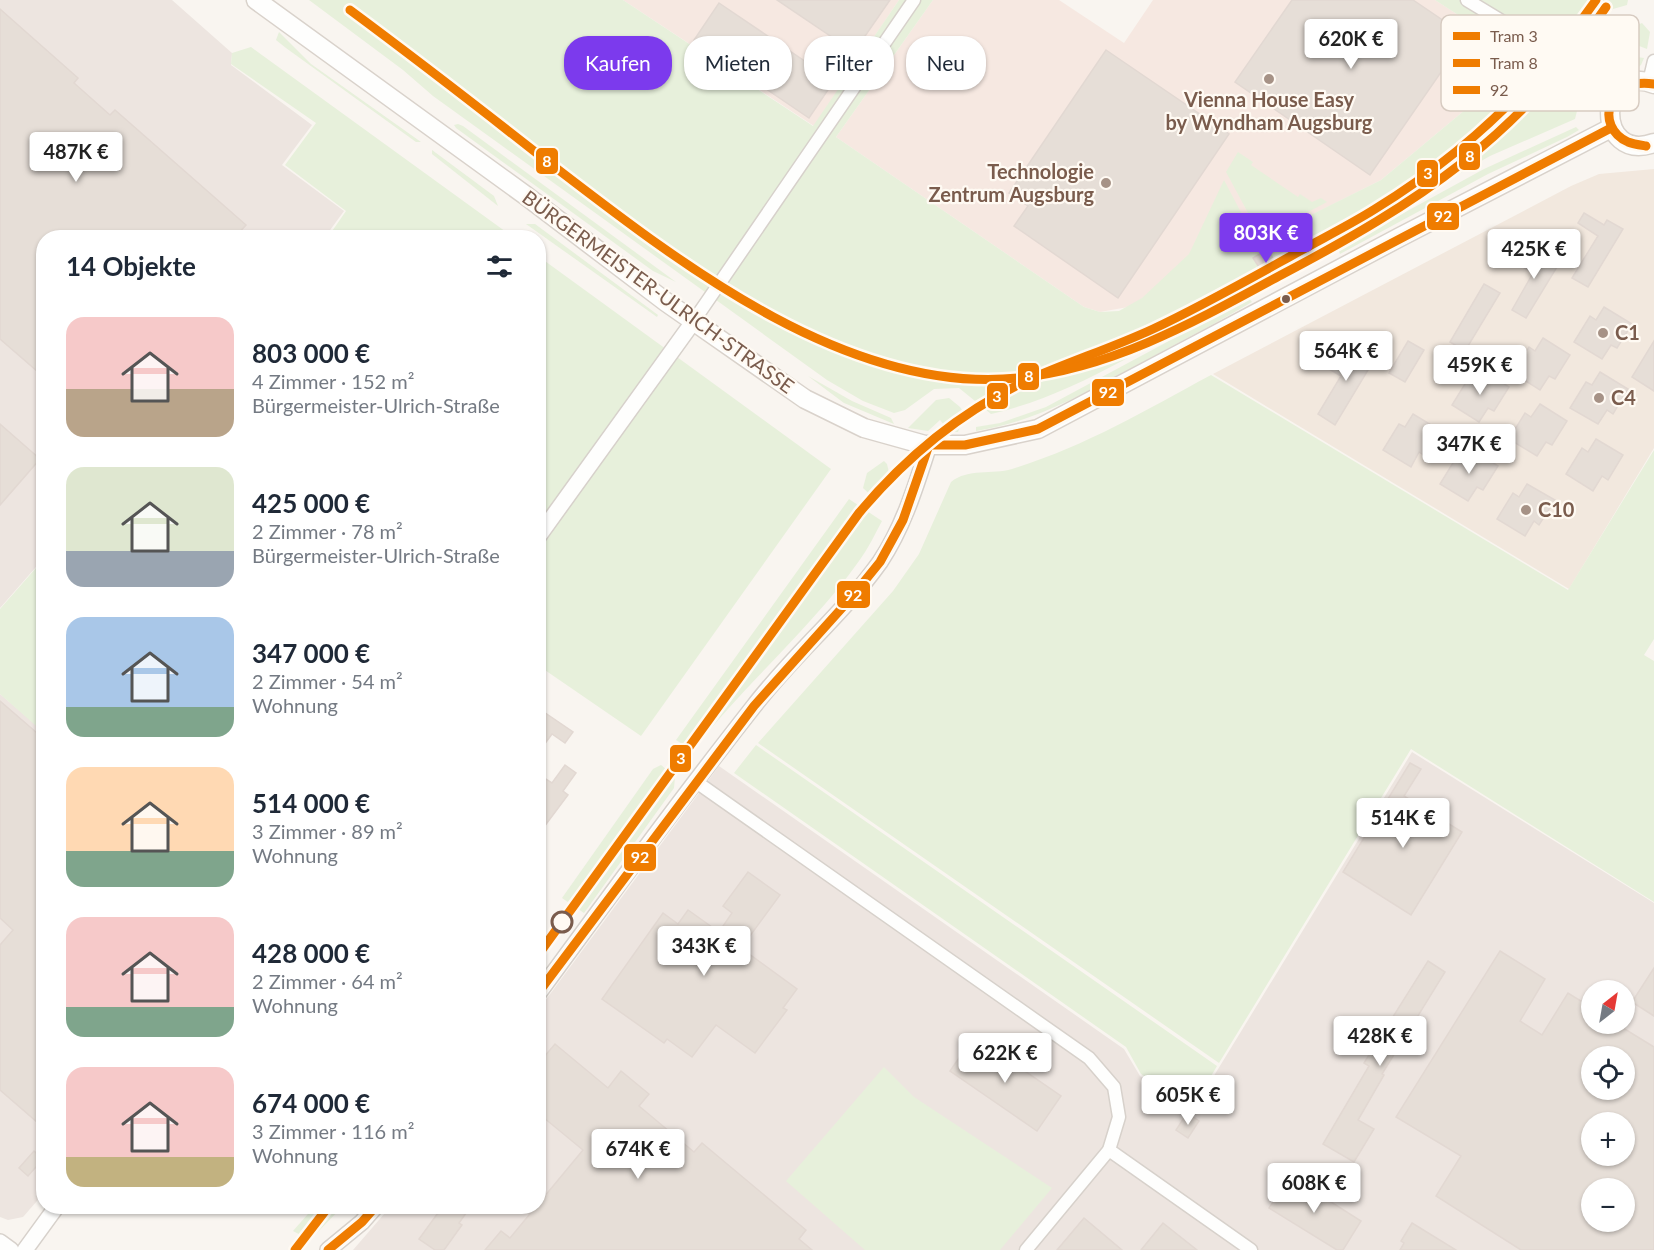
<!DOCTYPE html>
<html lang="de">
<meta charset="utf-8">
<style>
body{margin:0;font-family:Lato,sans-serif;background:#f2f2f3;color:#1f2937;height:100vh;display:flex;flex-direction:column;font-size:22px;white-space:nowrap}
*{box-sizing:border-box;margin:0}
p{font-size:20px;color:#747a83}
.icon{flex:none;width:33px;height:33px;fill:none;stroke:currentColor;stroke-width:2;stroke-linecap:round;stroke-linejoin:round}
.map{position:relative;flex:1;overflow:hidden}
.sheet{position:absolute;left:36px;top:230px;width:510px;height:984px;display:flex;flex-direction:column;background:#fff;border-radius:24px;box-shadow:0 2px 4px #0004}
.sheet>*{flex:none}
.top-card{position:absolute;left:564px;top:36px;width:570px;height:54px;display:flex;gap:12px}
.needle{width:39px;rotate:31deg}
.controls{position:absolute;left:1581px;top:980px;display:grid;gap:12px}
.controls a{display:grid;place-items:center;width:54px;height:54px;border-radius:50%;background:#fff;box-shadow:0 2px 4px #0004;font-size:30px}
.price{position:absolute;translate:-50% -51px;padding:0 14px;border-radius:6px;background:#fff;color:#222;font-size:20px;line-height:39px;filter:drop-shadow(0 2px 3px #0008)}
.price::after{content:'';position:absolute;left:50%;top:36px;width:18px;height:14px;margin-left:-9px;background:inherit;clip-path:polygon(0 0,100% 0,50% 100%)}
.price.selected{background:#7c3aed;color:#fff}
ul{padding:0;list-style:none}
li{display:flex;align-items:center;gap:18px;height:150px;padding:0 30px}
li span{display:grid;place-items:center;flex:none;width:168px;height:120px;border-radius:18px;color:#555}
li>.icon{margin-inline-start:auto}
span .icon{width:72px;height:72px;fill:#fffc;stroke-width:1}
li b{font-size:26px}
h2{display:flex;justify-content:space-between;align-items:center;height:72px;padding:0 30px;font-size:26px}
.chip{padding:0 21px;border-radius:24px;background:#fff;box-shadow:0 2px 4px #0004;font-size:21px;line-height:54px}
.chip.selected{background:#7c3aed;color:#fff}
.map>svg:first-child{display:block}
</style>
<div class="map">
<svg width="1654" height="1250" viewBox="0 0 1654 1250">
<rect width="100%" height="100%" fill="#f9f5f0"/>
<!-- residential -->
<polygon fill="#f2e8de" points="1654,169 1654,448 1569,589 1213,374 1571,186 1599,174"/>
<!-- commercial -->
<g fill="#f6e8e1">
<polygon points="623,0 899,0 814,126"/>
<polygon points="933,0 1059,0 1124,43 1153,0 1435,0 1526,59 1381,180 1128,307 1100,312 1084,307 836,137"/>
</g>
<!-- industrial -->
<g fill="#ede5e0" fill-rule="evenodd">
<polygon points="0,0 172,0 232,53 231,65 312,125 282,165 344,211 325,237 44,237 43,559 0,608"/>
<polygon points="0,694 44,732 43,1194 23,1217 8,1220 0,1217"/>
<path d="M1412 752 1654 903V1250H353L391 1206H538L539 1009 719 766 1124 1049 1140 1076 1193 1110ZM1592 990H1624V1023H1592ZM1592 1056H1624V1089H1592ZM1592 1122H1624V1155H1592ZM1592 1188H1624V1221H1592Z"/>
</g>
<!-- green -->
<g fill="#e7f0db">
<path d="M309 0H623L813 126 899 0H933L836 137 1084 307 1100 312 1119 311 1142 298 1189 254 1224 180 1256 241 1232 254 1381 180 1526 59 1435 0H1628L1627 5 1613 9 1584 49 1600 59 1599 66 1580 55 1567 71 1584 84 1577 95 1579 103 1575 119 1490 156 1340 242 1333 238 1221 295 1225 304C1149 344 1075 395 991 414L959 388 934 389 905 410 894 413 863 401 827 380 433 96 403 70Z"/>
<polygon points="1642,23 1650,32 1647,49 1634,44 1635,26"/>
<polygon points="279,32 311,64 421,142 416,142 286,48 276,40"/>
<polygon points="251,47 502,229 513,237 328,237 346,211 285,165 316,123 231,64 232,53"/>
<polygon points="1637,57 1644,58 1641,65 1629,73 1607,70 1617,60"/>
<polygon points="458,124 463,126 676,282 653,271 456,128 454,125"/>
<polygon points="1576,127 1579,130 1567,137 1488,174 1340,254 1338,249 1484,169"/>
<polygon points="432,150 494,196 498,206 432,154"/>
<polygon points="1238,152 1253,162 1251,165 1298,197 1300,194 1312,202 1321,198 1327,202 1261,237 1226,172"/>
<polygon points="526,224 535,224 658,315 657,317"/>
<polygon points="538,256 831,469 641,736 539,666"/>
<path d="M1249 298 1252 302C1219 322 1186 338 1152 357 1095 387 1041 421 976 431V427L1000 423 1046 407Z"/>
<path d="M1211 375 1568 590 1654 450V639L1644 655 1654 661V902L1411 749 1219 1063 758 743 893 591 919 554 951 482C968 468 992 475 1012 469 1086 446 1144 411 1211 375Z"/>
<polygon points="808,376 852,401 891,418 894,424 844,403"/>
<polygon points="949,398 960,407 968,419 961,424 958,432 950,432 940,420 928,431 908,428 936,400"/>
<polygon points="884,461 887,464 892,485 881,490 875,499 863,488 867,473"/>
<path d="M849 499 882 521C875 534 868 549 859 561 810 630 744 684 693 751L676 740Z"/>
<polygon points="43,560 43,732 0,694 0,609"/>
<polygon points="756,745 1217,1066 1193,1107 1141,1074 1126,1047 734,773"/>
<polygon points="661,765 675,777 674,788 584,913 562,898 653,769"/>
<polygon points="884,1067 914,1097 1052,1188 1000,1250 865,1250 786,1181"/>
<polygon points="315,1206 343,1206 310,1240 293,1231"/>
</g>
<!-- building -->
<g fill="#e6ded7" stroke="#e2d8d2" stroke-width="1.5" fill-rule="evenodd">
<polygon points="777,0 890,0 854,52"/>
<polygon points="1292,0 1413,0 1466,36 1370,175 1235,82"/>
<polygon points="719,3 834,81 809,118 694,40"/>
<polygon points="0,9 78,78 74,83 110,115 115,110 246,225 235,237 44,237 44,377 0,339"/>
<polygon points="1106,50 1229,134 1118,298 1014,226 1028,206 1009,193"/>
<polygon points="1584,213 1604,225 1607,220 1623,229 1588,287 1572,278 1598,236 1578,223"/>
<polygon points="1268,249 1279,270 1266,278 1253,258"/>
<polygon points="1517,250 1539,263 1545,253 1560,262 1526,318 1512,310 1533,273 1511,260"/>
<polygon points="1484,284 1500,293 1465,351 1450,342"/>
<polygon points="1604,307 1632,324 1617,348 1611,345 1602,359 1574,342 1590,316 1596,320"/>
<polygon points="1543,338 1570,355 1555,379 1549,376 1540,390 1513,373 1529,347 1535,351"/>
<polygon points="1408,341 1424,350 1405,382 1389,373"/>
<polygon points="1654,341 1654,391 1632,377"/>
<polygon points="1360,345 1374,354 1374,360 1335,425 1318,414 1341,376 1324,366 1331,354 1349,364"/>
<polygon points="1482,370 1509,387 1494,411 1488,408 1479,422 1452,405 1468,379 1474,383"/>
<polygon points="1600,372 1628,389 1613,414 1607,410 1598,424 1570,408 1586,382 1592,385"/>
<polygon points="1540,404 1567,421 1552,445 1546,442 1537,456 1509,439 1525,413 1531,417"/>
<polygon points="1413,414 1441,431 1425,456 1419,452 1411,467 1383,450 1399,424 1405,427"/>
<polygon points="0,424 40,459 0,505"/>
<polygon points="1596,439 1623,455 1608,480 1602,476 1593,491 1566,474 1582,448 1588,452"/>
<polygon points="1471,449 1498,466 1483,490 1477,487 1468,501 1440,484 1456,458 1463,462"/>
<polygon points="1527,484 1555,500 1539,525 1534,521 1525,536 1497,519 1513,493 1519,497"/>
<polygon points="0,701 44,739 44,1128 0,1090 0,945 13,930 0,918"/>
<polygon points="538,708 573,732 565,743 552,734 538,753"/>
<polygon points="1410,763 1421,769 1404,796 1462,832 1411,915 1343,872"/>
<polygon points="565,765 576,773 563,791 568,795 538,835 538,774 552,783"/>
<polygon points="748,872 780,895 741,948 797,989 783,1008 787,1010 755,1053 716,1025 692,1057 667,1039 664,1043 602,999 663,913 678,924 688,910 719,932 732,913 723,906"/>
<path d="M1500 951 1545 979 1520 1021 1542 1035 1568 993 1592 1008V1023H1615L1654 1047V1250H1521L1436 1196 1461 1156 1396 1117ZM1592 1056H1624V1089H1592ZM1592 1122H1624V1155H1592ZM1592 1188H1624V1221H1592Z"/>
<polygon points="1428,961 1445,972 1382,1074 1384,1075 1358,1120 1374,1129 1354,1162 1323,1144 1369,1066 1364,1063"/>
<polygon points="1654,968 1654,1016 1632,1002"/>
<polygon points="974,1036 1061,1096 1037,1131 950,1071"/>
<polygon points="555,1044 608,1088 621,1071 649,1094 639,1106 694,1152 702,1143 806,1230 799,1239 812,1250 485,1250 501,1231 510,1238 583,1150 538,1113 538,1064"/>
<polygon points="1187,1113 1199,1121 1188,1138 1176,1130"/>
<polygon points="34,1151 43,1159 28,1176 19,1168"/>
<polygon points="1290,1176 1361,1221 1343,1250 1337,1250 1269,1208 1279,1193 1273,1190 1280,1179 1286,1183"/>
<polygon points="443,1206 471,1206 459,1223 462,1225 444,1250 435,1250 419,1239"/>
<polygon points="1084,1218 1122,1250 1057,1250"/>
<polygon points="1163,1223 1197,1250 1141,1250"/>
<polygon points="1412,1223 1456,1250 1400,1250 1404,1243 1401,1241"/>
</g>
<g fill="none" stroke-linecap="round" stroke-linejoin="round">
<defs>
<g id="minor">
<polyline points="1467,0 1551,51 1615,94"/>
<polyline points="1649,82 1654,61"/>
<polyline points="693,322 914,0"/>
<polyline points="695,781 1089,1058 1114,1087 1119,1117 1109,1150 1026,1250"/>
<polyline points="1109,1150 1251,1250"/>
</g>
<g id="tertiary">
<polyline points="538,537 693,322"/>
<path d="M538 994C609 897 680 800 754 706 793 655 843 614 880 562 904 526 916 485 929 445"/>
<polyline points="0,1242 11,1250"/>
<polyline points="25,1250 57,1206"/>
<polyline points="328,1250 362,1222 376,1206"/>
</g>
<g id="secondary">
<polyline points="256,0 525,195 666,302 805,399 864,428 925,445 965,445 1038,429 1400,237 1611,128"/>
<path d="M1654 84C1596 62 1595 164 1654 143"/>
</g>
</defs>
<!-- minor casing -->
<use href="#minor" stroke="#d7d1cb" stroke-width="15"/>
<!-- tertiary casing -->
<use href="#tertiary" stroke="#d7d1cb" stroke-width="18"/>
<!-- secondary casing -->
<use href="#secondary" stroke="#d9d2cb" stroke-width="21"/>
<!-- minor -->
<use href="#minor" stroke="#fefefd" stroke-width="12"/>
<!-- tertiary -->
<use href="#tertiary" stroke="#fefefd" stroke-width="15"/>
<!-- secondary -->
<use href="#secondary" stroke="#fefefd" stroke-width="18"/>
<defs>
<g id="bus-1">
<path d="M1646 146C1640 145 1633 144 1628 142 1594 127 1607 76 1654 84"/>
<polyline points="929,445 965,445 1038,429 1611,128"/>
<polyline points="538,993 754,706 850,599 880,562 903,520 929,445"/>
<polyline points="328,1250 362,1222 376,1206"/>
</g>
</defs>
<!-- bus-1 casing -->
<use href="#bus-1" stroke="#fffaf3" stroke-width="14"/>
<!-- bus-1 -->
<use href="#bus-1" stroke="#ef7c00" stroke-width="9"/>
<defs>
<g id="tram-1">
<path d="M538 955 859 513C906 457 960 412 1026 381 1068 362 1112 348 1153 329 1200 307 1246 281 1291 256 1319 240 1348 226 1375 209 1463 155 1537 85 1596 0"/>
<polyline points="295,1250 329,1206"/>
</g>
<path id="tram-2" d="M350 10C412 56 473 103 534 151 666 252 841 396 1018 378 1114 368 1198 320 1281 275 1418 203 1518 138 1606 7"/>
</defs>
<!-- tram-1 casing -->
<use href="#tram-1" stroke="#fffaf3" stroke-width="14"/>
<!-- tram-2 casing -->
<use href="#tram-2" stroke="#fffaf3" stroke-width="14"/>
<!-- tram-1 -->
<use href="#tram-1" stroke="#ef7c00" stroke-width="9"/>
<!-- tram-2 -->
<use href="#tram-2" stroke="#ef7c00" stroke-width="9"/>
</g>
<!-- markers -->
<g fill="#a69286" stroke="#fffaf3" stroke-width="2">
<circle cx="1269" cy="79" r="6"/>
<circle cx="1106" cy="183" r="6"/>
<circle cx="1603" cy="333" r="6"/>
<circle cx="1599" cy="398" r="6"/>
<circle cx="1526" cy="510" r="6"/>
</g>
<circle fill="#7a5c4d" stroke="#fffaf3" stroke-width="2" cx="1286" cy="299" r="5"/>
<circle fill="#fffaf3" stroke="#7a5c4d" stroke-width="3" cx="562" cy="922" r="10"/>
<g text-anchor="middle" stroke-width="4.5" stroke-linejoin="round" paint-order="stroke">
<!-- poi labels -->
<g font-size="20" font-weight="bold" fill="#7a5c4d" stroke="#fffaf3" text-anchor="start">
<text x="1269" y="107" text-anchor="middle">Vienna House Easy<tspan x="1269" dy="23">by Wyndham Augsburg</tspan></text>
<text x="1094" y="179" text-anchor="end">Technologie<tspan x="1094" dy="23">Zentrum Augsburg</tspan></text>
<text x="1615" y="340">C1</text>
<text x="1611" y="405">C4</text>
<text x="1538" y="517">C10</text>
</g>
<!-- street labels -->
<g font-size="20" fill="#7a5c4d" stroke="#fffaf3">
<text transform="translate(658 292) rotate(36)" y="7">BÜRGERMEISTER-ULRICH-STRASSE</text>
</g>
</g>
<!-- legend -->
<rect x="1441" y="15" width="198" height="96" rx="9" fill="#fffaf3" stroke="#d7cbc1" stroke-width="1.5"/>
<rect x="1453" y="32" width="27" height="8" fill="#ef7c00"/>
<rect x="1453" y="59" width="27" height="8" fill="#ef7c00"/>
<rect x="1453" y="86" width="27" height="8" fill="#ef7c00"/>
<g font-size="16" fill="#7a5c4d">
<text x="1490" y="42">Tram 3</text>
<text x="1490" y="69">Tram 8</text>
<text x="1490" y="96">92</text>
</g>
<g stroke="#fffaf3" stroke-width="2">
<rect x="1458" y="142" width="23" height="29" rx="6" fill="#ef7c00"/>
<rect x="535" y="147" width="24" height="28" rx="6" fill="#ef7c00"/>
<rect x="1416" y="159" width="23" height="29" rx="6" fill="#ef7c00"/>
<rect x="1426" y="202" width="34" height="29" rx="6" fill="#ef7c00"/>
<rect x="1017" y="362" width="23" height="29" rx="6" fill="#ef7c00"/>
<rect x="1091" y="378" width="34" height="29" rx="6" fill="#ef7c00"/>
<rect x="986" y="382" width="23" height="28" rx="6" fill="#ef7c00"/>
<rect x="836" y="580" width="35" height="29" rx="6" fill="#ef7c00"/>
<rect x="669" y="744" width="23" height="29" rx="6" fill="#ef7c00"/>
<rect x="623" y="843" width="34" height="29" rx="6" fill="#ef7c00"/>
</g>
<g font-size="16" text-anchor="middle" font-weight="bold" fill="#fff">
<text x="1470" y="162">8</text>
<text x="547" y="167">8</text>
<text x="1428" y="179">3</text>
<text x="1443" y="222">92</text>
<text x="1029" y="382">8</text>
<text x="1108" y="398">92</text>
<text x="997" y="402">3</text>
<text x="853" y="601">92</text>
<text x="681" y="764">3</text>
<text x="640" y="863">92</text>
</g>
</svg>
<div class="controls">
<a><svg class="needle" viewBox="-14 -14 28 28"><path d="M0-13l5 13h-10z" fill="#e53935"/><path d="M0 13l5-13h-10z" fill="#747a83"/></svg></a>
<a><svg class="icon" aria-label="locate" viewBox="0 0 24 24"><circle cx="12" cy="12" r="6"/><path d="M12 2v4M12 18v4M2 12h4M18 12h4"/></svg></a>
<a>+</a>
<a>−</a>
</div>
<b class="price" style="left:1351px;top:70px">620K €</b>
<b class="price" style="left:76px;top:183px">487K €</b>
<b class="price selected" style="left:1266px;top:264px">803K €</b>
<b class="price" style="left:1534px;top:280px">425K €</b>
<b class="price" style="left:1346px;top:382px">564K €</b>
<b class="price" style="left:1480px;top:396px">459K €</b>
<b class="price" style="left:1469px;top:475px">347K €</b>
<b class="price" style="left:1403px;top:849px">514K €</b>
<b class="price" style="left:704px;top:977px">343K €</b>
<b class="price" style="left:1380px;top:1067px">428K €</b>
<b class="price" style="left:1005px;top:1084px">622K €</b>
<b class="price" style="left:1188px;top:1126px">605K €</b>
<b class="price" style="left:638px;top:1180px">674K €</b>
<b class="price" style="left:1314px;top:1214px">608K €</b>
<div class="top-card">
<a class="chip selected">Kaufen</a>
<a class="chip">Mieten</a>
<a class="chip">Filter</a>
<a class="chip">Neu</a>
</div>
<section class="sheet">
<h2>14 Objekte<svg class="icon" aria-label="filters" viewBox="0 0 24 24"><path d="M4 7h16M4 17h16"/><circle cx="9" cy="7" r="2"/><circle cx="15" cy="17" r="2"/></svg></h2>
<ul>
<li><span style="background:linear-gradient(#f6c9c9 60%,#b9a48a 0)"><svg class="icon" aria-label="home" viewBox="0 0 24 24"><path d="M3 11l9-7 9 7M6 9v11h12V9"/></svg></span><div><b>803 000 €</b><p>4 Zimmer · 152 m²</p><p>Bürgermeister-Ulrich-Straße</p></div></li>
<li><span style="background:linear-gradient(#dfe7d0 70%,#9aa5b1 0)"><svg class="icon" aria-label="home" viewBox="0 0 24 24"><path d="M3 11l9-7 9 7M6 9v11h12V9"/></svg></span><div><b>425 000 €</b><p>2 Zimmer · 78 m²</p><p>Bürgermeister-Ulrich-Straße</p></div></li>
<li><span style="background:linear-gradient(#a9c7e8 75%,#7fa58c 0)"><svg class="icon" aria-label="home" viewBox="0 0 24 24"><path d="M3 11l9-7 9 7M6 9v11h12V9"/></svg></span><div><b>347 000 €</b><p>2 Zimmer · 54 m²</p><p>Wohnung</p></div></li>
<li><span style="background:linear-gradient(#ffd9b3 70%,#7fa58c 0)"><svg class="icon" aria-label="home" viewBox="0 0 24 24"><path d="M3 11l9-7 9 7M6 9v11h12V9"/></svg></span><div><b>514 000 €</b><p>3 Zimmer · 89 m²</p><p>Wohnung</p></div></li>
<li><span style="background:linear-gradient(#f6c9c9 75%,#7fa58c 0)"><svg class="icon" aria-label="home" viewBox="0 0 24 24"><path d="M3 11l9-7 9 7M6 9v11h12V9"/></svg></span><div><b>428 000 €</b><p>2 Zimmer · 64 m²</p><p>Wohnung</p></div></li>
<li><span style="background:linear-gradient(#f6c9c9 75%,#c2b280 0)"><svg class="icon" aria-label="home" viewBox="0 0 24 24"><path d="M3 11l9-7 9 7M6 9v11h12V9"/></svg></span><div><b>674 000 €</b><p>3 Zimmer · 116 m²</p><p>Wohnung</p></div></li>
</ul>
</section>
</div>
